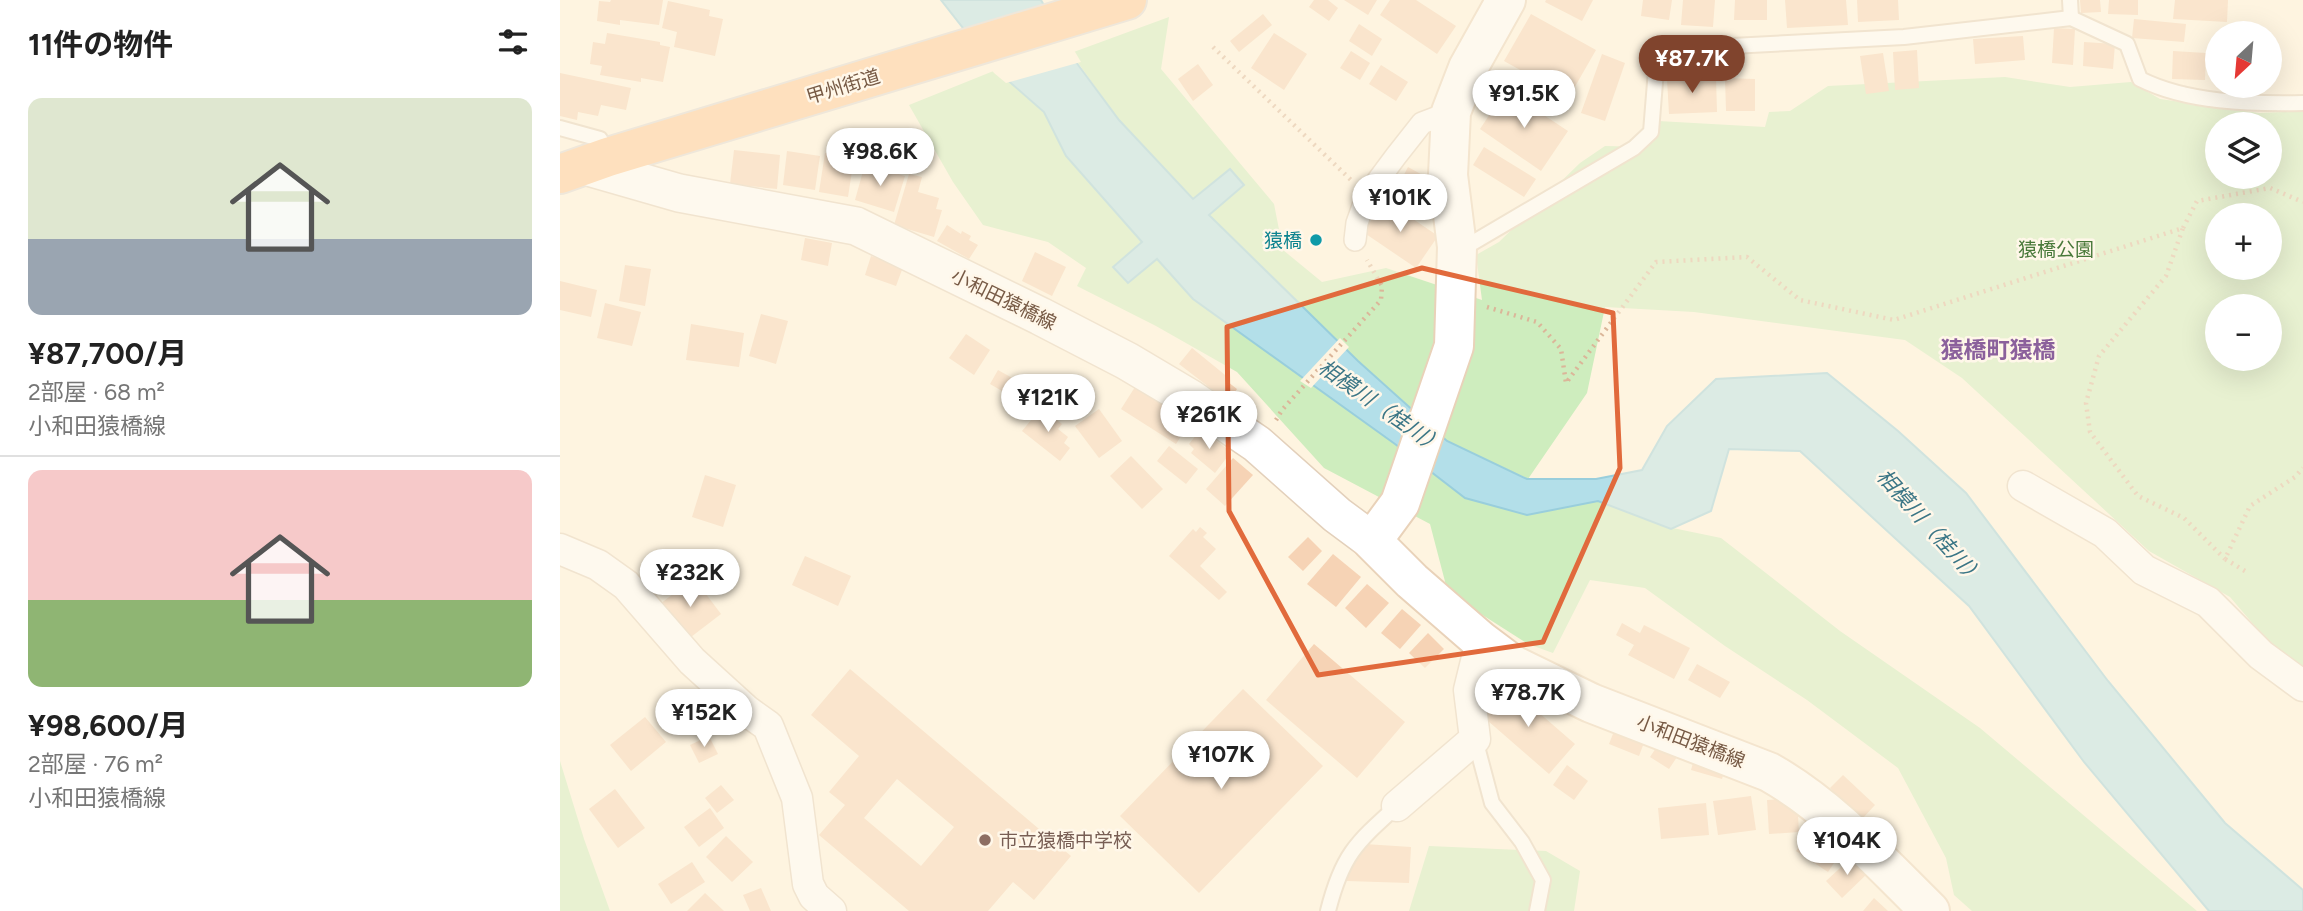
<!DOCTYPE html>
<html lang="ja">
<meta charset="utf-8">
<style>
body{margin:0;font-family:Figtree,"Noto Sans JP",sans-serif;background:#f2f2f2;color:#222;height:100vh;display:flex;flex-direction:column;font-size:26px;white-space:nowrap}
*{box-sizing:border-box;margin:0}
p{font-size:23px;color:#767676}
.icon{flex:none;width:38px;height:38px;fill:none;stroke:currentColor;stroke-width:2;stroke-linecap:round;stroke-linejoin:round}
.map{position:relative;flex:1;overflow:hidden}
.drawer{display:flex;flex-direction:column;background:#fff;width:560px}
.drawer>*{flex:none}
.needle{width:46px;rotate:206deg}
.controls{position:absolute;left:1645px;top:21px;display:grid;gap:14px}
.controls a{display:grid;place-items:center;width:77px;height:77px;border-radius:50%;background:#fff;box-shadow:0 7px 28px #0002;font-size:35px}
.price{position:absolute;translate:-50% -60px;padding:0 16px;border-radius:24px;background:#fff;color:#222;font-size:23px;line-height:46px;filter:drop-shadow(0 2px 4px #0008)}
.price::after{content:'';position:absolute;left:50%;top:42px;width:21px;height:16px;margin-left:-10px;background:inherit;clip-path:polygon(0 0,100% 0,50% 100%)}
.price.on{background:#80442d;color:#fff}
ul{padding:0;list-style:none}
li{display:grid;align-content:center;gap:14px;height:371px;padding:0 28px}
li+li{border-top:2px solid #e0e0e0}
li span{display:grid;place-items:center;height:217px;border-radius:14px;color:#555}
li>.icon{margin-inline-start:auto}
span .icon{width:126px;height:126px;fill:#fffc;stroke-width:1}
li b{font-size:30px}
h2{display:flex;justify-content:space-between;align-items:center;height:84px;padding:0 28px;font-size:30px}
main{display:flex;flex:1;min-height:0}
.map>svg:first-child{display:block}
</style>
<main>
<section class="drawer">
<h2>11件の物件<svg class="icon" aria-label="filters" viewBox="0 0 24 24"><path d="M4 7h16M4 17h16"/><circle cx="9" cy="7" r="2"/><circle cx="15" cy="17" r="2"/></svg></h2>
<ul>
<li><span style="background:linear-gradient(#dfe7d0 65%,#9aa5b1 0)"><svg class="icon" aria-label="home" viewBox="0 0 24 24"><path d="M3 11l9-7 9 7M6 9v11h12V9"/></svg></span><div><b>¥87,700/月</b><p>2部屋 · 68 m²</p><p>小和田猿橋線</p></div></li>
<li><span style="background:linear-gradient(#f6c9c9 60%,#8fb573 0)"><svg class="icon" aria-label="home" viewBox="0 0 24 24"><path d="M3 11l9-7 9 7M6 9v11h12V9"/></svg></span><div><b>¥98,600/月</b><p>2部屋 · 76 m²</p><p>小和田猿橋線</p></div></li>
</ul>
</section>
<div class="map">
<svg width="1743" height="911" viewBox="0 0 1743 911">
<rect width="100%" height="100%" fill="#fef4e0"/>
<!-- green -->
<g fill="#ceedbe" fill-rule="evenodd">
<path d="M609 17 601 69 714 204 723 250 762 282 826 268 922 300 916 255 939 242 1020 163 1045 146 1088 147 1098 121 1205 127 1209 112 1230 111 1268 86 1445 77 1510 87 1571 82 1600 99 1699 113 1743 111V671L1712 646 1670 597 1589 551 1402 378 1345 340 1134 312 1045 307 1027 393 968 479 887 441 798 361 635 202 559 120 511 53ZM1657 124H1710V177H1657ZM1657 215H1710V268H1657ZM1657 306H1710V359H1657Z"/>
<polygon points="436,70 484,112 506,156 835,444 905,498 967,515 1038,501 1103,526 1161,538 1280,631 1420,728 1637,911 1412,911 1394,895 1386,858 1338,768 1247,700 1165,646 1085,588 1030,580 993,653 968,644 888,593 870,524 764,468 677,372 596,326 517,286 526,268 488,242 423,225 393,182 349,105"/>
<polygon points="0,761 24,839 50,911 0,911"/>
<polygon points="869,846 986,851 1020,871 1014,911 849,911"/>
</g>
<!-- water -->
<polygon fill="#b3dfe9" stroke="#99cedc" stroke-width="2" points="381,0 481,0 516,62 559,120 633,199 670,169 684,185 649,215 798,361 887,441 967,479 1036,479 1082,470 1107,426 1156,379 1267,373 1338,431 1406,493 1548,681 1665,823 1743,890 1743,911 1649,911 1524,762 1409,606 1240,451 1169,449 1151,511 1111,529 1038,501 967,515 905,498 835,444 633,299 597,259 568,283 553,267 582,242 506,156 484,112 436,70"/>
<!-- pier -->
<g fill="#fef4e0">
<polygon points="491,11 521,62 446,83 434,73 406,38"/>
<polygon points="780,338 789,347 751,388 740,381"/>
</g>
<!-- building -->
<g fill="#f6d3b5" fill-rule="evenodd">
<polygon points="51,0 103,0 99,25 60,20 60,25 37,21 39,1 50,2"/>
<polygon points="754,0 768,0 778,8 769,21 749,7"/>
<polygon points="784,0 817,0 808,15"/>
<polygon points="830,0 856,0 896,26 877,54 820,15"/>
<polygon points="986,0 1033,0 1022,21 985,2"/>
<polygon points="1083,0 1112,0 1109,20 1081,16"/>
<polygon points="1123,0 1155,0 1153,27 1121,25"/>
<polygon points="1175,0 1207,0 1207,20 1174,20"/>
<polygon points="1225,0 1286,0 1288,25 1227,28"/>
<polygon points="1297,0 1338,0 1339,20 1298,22"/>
<polygon points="1520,0 1540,0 1541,12 1521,13"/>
<polygon points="1549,0 1578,0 1578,15 1548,14"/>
<polygon points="1615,0 1668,0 1667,22 1613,19"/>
<polygon points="108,1 150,10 149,16 163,19 155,56 114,47 117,32 102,28"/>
<polygon points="703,14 712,25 679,52 670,41"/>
<polygon points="971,14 1036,50 1009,97 944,61"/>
<polygon points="1574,19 1626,24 1624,42 1572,38"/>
<polygon points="799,24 822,39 812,56 789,41"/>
<polygon points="1494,28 1515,29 1513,65 1492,63"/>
<polygon points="47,33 100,42 100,45 110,47 103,82 81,78 81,82 40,75 42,66 30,64 33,42 45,44"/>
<polygon points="714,33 747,54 724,90 691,68"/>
<polygon points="1463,36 1465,60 1415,64 1413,39"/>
<polygon points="1524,42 1555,44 1553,69 1523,66"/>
<polygon points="1357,50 1359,88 1335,90 1333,52"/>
<polygon points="791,51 810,63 800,80 780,68"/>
<polygon points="1613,51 1646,53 1645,80 1612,79"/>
<polygon points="1323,53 1329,91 1306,94 1300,56"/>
<polygon points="1042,54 1065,63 1045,121 1021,113"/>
<polygon points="638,64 653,85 633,101 618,79"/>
<polygon points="821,65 848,82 836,101 809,84"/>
<polygon points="0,73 71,88 66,110 41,105 38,116 18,112 17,120 0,116"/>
<polygon points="1156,77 1157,112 1109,114 1107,79"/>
<polygon points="1165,78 1195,79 1195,111 1166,111"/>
<polygon points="946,90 1008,131 981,171 920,129"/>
<polygon points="316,131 368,148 361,170 309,153"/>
<polygon points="924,147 976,179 964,197 913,165"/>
<polygon points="174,150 220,155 217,189 170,184"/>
<polygon points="227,151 260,156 255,190 223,185"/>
<polygon points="265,153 294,158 288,197 259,192"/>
<polygon points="305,164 345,176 334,212 295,200"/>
<polygon points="848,167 868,178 853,205 834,194"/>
<polygon points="349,174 362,177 358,192 379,198 376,209 382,210 374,237 334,225"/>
<polygon points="825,200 878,236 856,268 803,232"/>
<polygon points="387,225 401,234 402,231 411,236 409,240 418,245 409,259 377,241"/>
<polygon points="245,238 272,243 268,266 241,260"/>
<polygon points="475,252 506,267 492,296 462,281"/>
<polygon points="311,256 343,267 336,286 305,275"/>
<polygon points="65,265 91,269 85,306 59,301"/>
<polygon points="0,281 37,290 31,317 0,310"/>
<polygon points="45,303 81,312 72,346 37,338"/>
<polygon points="201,314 228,321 216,364 189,356"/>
<polygon points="131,324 184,333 179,367 126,360"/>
<polygon points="406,334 430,350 414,375 389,358"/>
<polygon points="632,348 670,379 668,382 677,389 670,399 661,391 658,394 619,364"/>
<polygon points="438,370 463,384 454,398 430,384"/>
<polygon points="575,387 630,422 616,444 561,409"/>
<polygon points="481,408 502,424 498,429 508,437 504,443 510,448 500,461 462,431"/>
<polygon points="539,409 562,441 539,458 515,426"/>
<polygon points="641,429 671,452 655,473 631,453 634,449 629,444"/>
<polygon points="609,446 638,469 626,484 597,461"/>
<polygon points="571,456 603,489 582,509 550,476"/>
<polygon points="673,458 693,475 665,506 646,489"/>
<polygon points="145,475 176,485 163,527 132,517"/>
<polygon points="640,527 647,533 643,537 656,549 640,566 667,592 659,600 609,556 633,529 636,532"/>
<polygon points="748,537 762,551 743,571 728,557"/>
<polygon points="773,554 801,577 776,607 747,584"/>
<polygon points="245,556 291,576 278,606 232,585"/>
<polygon points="134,578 161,614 127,640 100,604"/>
<polygon points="807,584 829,603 806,628 785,608"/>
<polygon points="842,609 861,625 840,649 821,633"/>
<polygon points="1062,623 1080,633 1084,625 1130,648 1114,679 1068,655 1074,645 1056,635"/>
<polygon points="868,633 884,649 865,668 849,653"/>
<polygon points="754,644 845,722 797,778 706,700"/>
<polygon points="1137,664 1170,682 1160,698 1128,680"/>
<path d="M290 669 511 856 474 900 453 882 428 911H349L259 835 285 805 269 792 299 756 251 715ZM337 779 394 827 361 866 304 818Z"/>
<polygon points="946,684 1015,744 989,774 920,714"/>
<polygon points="683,689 763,766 639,893 560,816"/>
<polygon points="85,717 106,742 71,771 50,745"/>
<polygon points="1058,721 1088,732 1079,756 1049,744"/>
<polygon points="149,736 158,754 139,763 130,745"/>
<polygon points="1100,742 1119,754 1109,769 1090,757"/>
<polygon points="1135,756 1166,765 1162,779 1131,770"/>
<polygon points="1007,765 1028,781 1014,800 993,785"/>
<polygon points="1283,775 1315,805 1302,819 1270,788"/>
<polygon points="161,785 174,800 157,813 145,798"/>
<polygon points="55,789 85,828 58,848 29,809"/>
<polygon points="1191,796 1196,830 1158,835 1153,801"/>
<polygon points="1237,798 1239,832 1209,834 1207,800"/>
<polygon points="1146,803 1149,835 1101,839 1098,808"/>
<polygon points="150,808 164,828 139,847 124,827"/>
<polygon points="1255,824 1286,845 1268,872 1236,851"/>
<polygon points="166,836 193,862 172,882 146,857"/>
<polygon points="789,843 851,847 849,883 787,881"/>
<polygon points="1292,857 1308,873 1282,898 1266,881"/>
<polygon points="132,862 145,882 111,904 98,884"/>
<polygon points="201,888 211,911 190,911 183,895"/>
<polygon points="145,893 164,911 127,911"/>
<polygon points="1314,898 1328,911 1303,911"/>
</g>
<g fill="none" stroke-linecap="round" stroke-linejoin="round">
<defs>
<g id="service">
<polyline points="1510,0 1511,18"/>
<polyline points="0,128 40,139 48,156"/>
<path d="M900 246 914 242 1074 148 1091 132 1096 70 1102 58 1114 49 1344 37 1511 18 1567 44 1580 79C1628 103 1690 104 1743 103"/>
<polyline points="915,739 932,803 962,842 983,880 977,911"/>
<path d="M768 911C782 855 796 843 837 806"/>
</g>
<polyline id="pedestrian" points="795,240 797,223 807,195 836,156 862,123 891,112"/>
<g id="minor">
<polyline points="1463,486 1545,533 1584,570 1648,602 1701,655 1743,686"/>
<polyline points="0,549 38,565 66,585 132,661 187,711 208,726 237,798 248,884 254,896 271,911"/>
<polyline points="837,806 915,739 909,690 921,641"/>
</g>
<polyline id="tertiary" points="25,166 119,193 296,226 480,316 567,361 631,399 697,444 777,515 812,541"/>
<path id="secondary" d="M946 0 908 68 891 112 888 175 897 247 894 346 840 503 812 541 852 581 921 641 953 665 1031 703 1209 772C1271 807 1320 862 1370 911"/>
<polyline id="trunk" points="0,174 48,157 567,0"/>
</defs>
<!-- service casing -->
<use href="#service" stroke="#e3d0bb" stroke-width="18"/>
<!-- pedestrian casing -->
<use href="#pedestrian" stroke="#e3d0bb" stroke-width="24"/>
<!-- minor casing -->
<use href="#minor" stroke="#e3d0bb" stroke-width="33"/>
<!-- tertiary casing -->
<use href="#tertiary" stroke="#e3d0bb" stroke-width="40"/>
<!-- secondary casing -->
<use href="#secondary" stroke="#e9d2b9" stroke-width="42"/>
<!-- trunk casing -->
<use href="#trunk" stroke="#ded7d2" stroke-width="42"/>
<!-- path -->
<g stroke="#dbb699" stroke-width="4.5" stroke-dasharray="2 5" stroke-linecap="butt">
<polyline points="653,47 791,180"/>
<polyline points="1623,228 1637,201 1710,188 1743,202"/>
<polyline points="927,307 977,322 1001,349 1006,383 1096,262 1187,257 1240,300 1334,320 1623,228 1606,276 1539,356 1526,403 1530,432 1578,496 1624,518 1665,559"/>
<polyline points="716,420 722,410 821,300 822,286 807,260"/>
<polyline points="1685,571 1665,559 1690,506 1735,477 1743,468"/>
</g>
<!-- service -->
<use href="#service" stroke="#fff" stroke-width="14"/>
<!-- pedestrian -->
<use href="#pedestrian" stroke="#fff" stroke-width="21"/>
<!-- minor -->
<use href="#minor" stroke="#fff" stroke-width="30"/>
<!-- tertiary -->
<use href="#tertiary" stroke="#fff" stroke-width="37"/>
<!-- secondary -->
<use href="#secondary" stroke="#fff" stroke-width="38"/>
<!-- trunk -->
<use href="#trunk" stroke="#fec894" stroke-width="38"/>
</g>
<!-- marked area -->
<path d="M0 0H1743V911H0ZM862 268 1053 313 1060 468 983 642 758 675 669 511 667 327Z" fill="#fef4e0" fill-opacity=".55" fill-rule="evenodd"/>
<path fill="none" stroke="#e16a3c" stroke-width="5" stroke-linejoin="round" d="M862 268 1053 313 1060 468 983 642 758 675 669 511 667 327Z"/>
<!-- markers -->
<circle fill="#0f9aa8" stroke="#fff7e9" stroke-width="2.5" cx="756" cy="240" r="7"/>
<circle fill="#8d6e63" stroke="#fff7e9" stroke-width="2.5" cx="425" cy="840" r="7"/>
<g text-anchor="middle" stroke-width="5" stroke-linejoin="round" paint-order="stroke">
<!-- street labels -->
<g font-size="19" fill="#775a45" stroke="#fff7e9">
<text transform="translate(283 86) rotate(-17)" y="7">甲州街道</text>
<text transform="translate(444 299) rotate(26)" y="7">小和田猿橋線</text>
<text transform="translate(1131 741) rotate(21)" y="7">小和田猿橋線</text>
</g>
<!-- culture labels -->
<g font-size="19" fill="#0d838f" stroke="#fff7e9" text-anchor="end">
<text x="742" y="247">猿橋</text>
</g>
<!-- park labels -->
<g font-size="19" fill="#49793a" stroke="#fff7e9">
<text x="1496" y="256">猿橋公園</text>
</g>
<!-- education labels -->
<g font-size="19" fill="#785e54" stroke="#fff7e9" text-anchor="start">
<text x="439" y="847">市立猿橋中学校</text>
</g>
<!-- water labels -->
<g font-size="21" font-style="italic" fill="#3b7686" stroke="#fff7e9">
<text transform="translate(821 407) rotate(35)" y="7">相模川（桂川）</text>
<text transform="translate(1370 527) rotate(48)" y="7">相模川（桂川）</text>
</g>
<!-- quarter labels -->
<g font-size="23" font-weight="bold" fill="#8b609c" stroke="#fff7e9">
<text x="1438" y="358">猿橋町猿橋</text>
</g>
</g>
</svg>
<div class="controls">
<a><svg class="needle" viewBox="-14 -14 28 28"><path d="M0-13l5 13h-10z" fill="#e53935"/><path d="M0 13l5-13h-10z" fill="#767676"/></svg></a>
<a><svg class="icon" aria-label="layers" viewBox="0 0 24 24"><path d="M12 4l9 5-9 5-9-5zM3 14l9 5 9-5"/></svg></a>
<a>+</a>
<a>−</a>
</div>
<b class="price on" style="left:1132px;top:95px">¥87.7K</b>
<b class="price" style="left:964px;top:130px">¥91.5K</b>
<b class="price" style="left:320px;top:188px">¥98.6K</b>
<b class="price" style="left:840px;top:234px">¥101K</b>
<b class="price" style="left:488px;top:434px">¥121K</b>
<b class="price" style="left:649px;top:451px">¥261K</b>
<b class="price" style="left:130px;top:609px">¥232K</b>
<b class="price" style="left:968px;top:729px">¥78.7K</b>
<b class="price" style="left:144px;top:749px">¥152K</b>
<b class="price" style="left:661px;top:791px">¥107K</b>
<b class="price" style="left:1287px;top:877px">¥104K</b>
</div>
</main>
